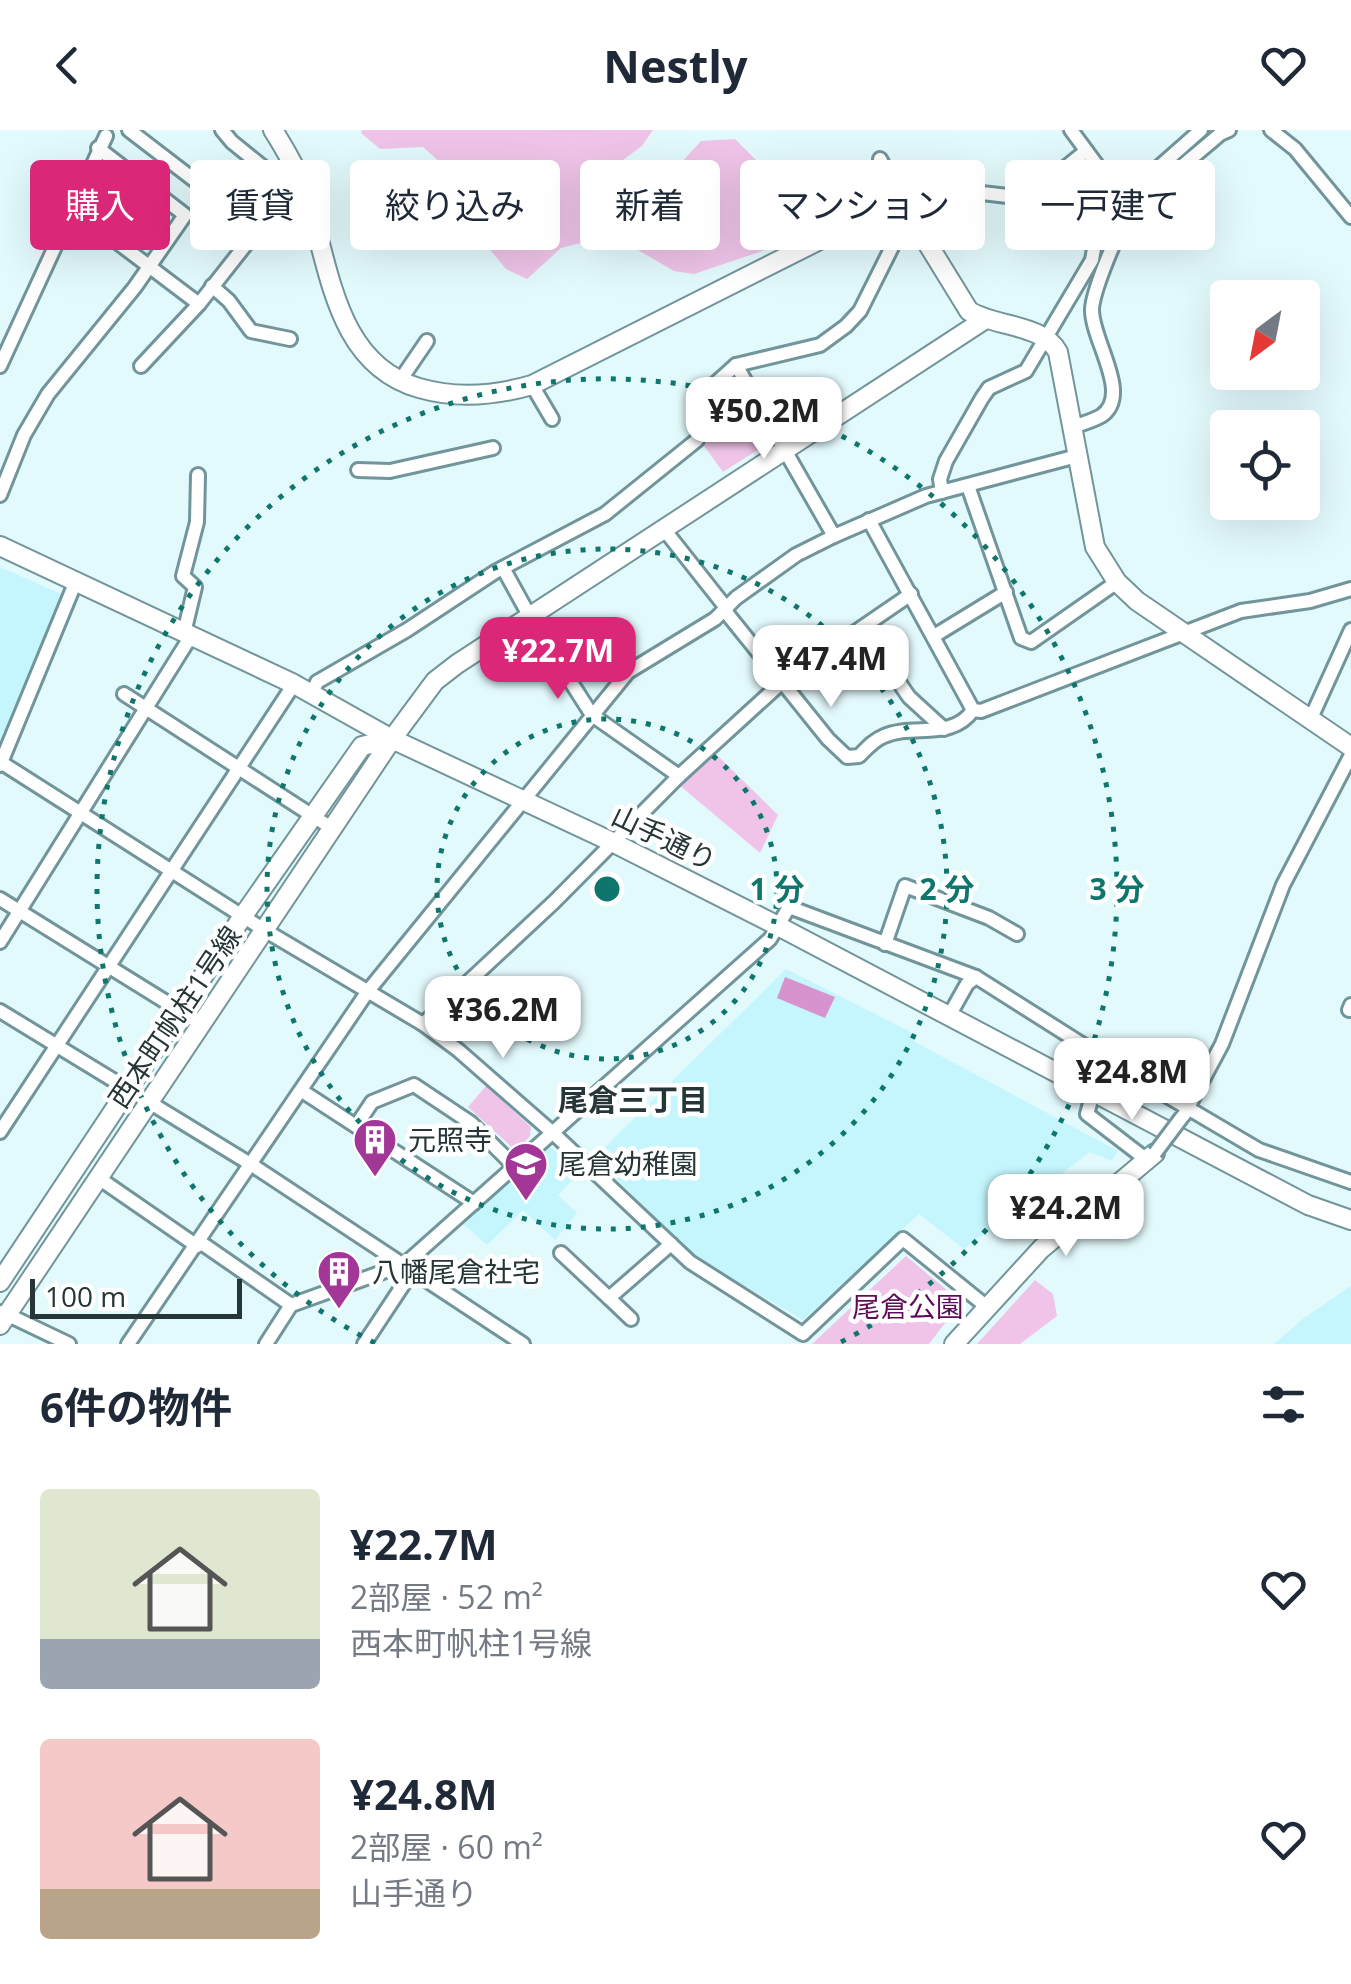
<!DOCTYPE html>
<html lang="ja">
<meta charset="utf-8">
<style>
body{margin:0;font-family:"Open Sans","Noto Sans JP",sans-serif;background:#f6f6f7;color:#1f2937;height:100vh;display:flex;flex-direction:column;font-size:38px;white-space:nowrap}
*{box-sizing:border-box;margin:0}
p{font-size:32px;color:#747a83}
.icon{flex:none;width:55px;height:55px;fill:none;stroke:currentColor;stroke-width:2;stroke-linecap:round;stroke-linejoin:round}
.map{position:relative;height:1214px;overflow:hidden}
.side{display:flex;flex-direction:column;background:#fff;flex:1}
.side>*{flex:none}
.banner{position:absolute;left:30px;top:30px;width:1292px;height:90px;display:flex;gap:20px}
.needle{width:65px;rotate:212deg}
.controls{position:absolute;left:1210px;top:150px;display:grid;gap:20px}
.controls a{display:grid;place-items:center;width:110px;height:110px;border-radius:10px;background:#fff;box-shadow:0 10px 40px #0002;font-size:50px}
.scale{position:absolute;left:30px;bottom:25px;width:212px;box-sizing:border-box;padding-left:10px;border:5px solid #263537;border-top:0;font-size:28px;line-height:35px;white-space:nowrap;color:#263537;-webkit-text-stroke:8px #fff;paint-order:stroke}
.price{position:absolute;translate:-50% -85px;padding:0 22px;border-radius:20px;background:#fff;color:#222;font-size:32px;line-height:65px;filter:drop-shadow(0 2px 5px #0008)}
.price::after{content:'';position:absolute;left:50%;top:60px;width:30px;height:22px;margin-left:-15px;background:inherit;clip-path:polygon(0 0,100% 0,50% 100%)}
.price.current{background:#db2777;color:#fff}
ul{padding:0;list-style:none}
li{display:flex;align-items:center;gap:30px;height:250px;padding:0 40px}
li span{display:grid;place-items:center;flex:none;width:280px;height:200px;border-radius:10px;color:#555}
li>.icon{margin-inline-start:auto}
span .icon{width:120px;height:120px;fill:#fffc;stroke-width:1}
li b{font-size:42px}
h2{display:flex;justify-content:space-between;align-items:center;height:120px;padding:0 40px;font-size:42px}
.pill{padding:0 35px;border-radius:10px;background:#fff;box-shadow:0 10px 40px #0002;font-size:35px;line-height:90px}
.pill.current{background:#db2777;color:#fff}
header{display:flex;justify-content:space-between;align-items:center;height:130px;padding:0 40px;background:#fff;font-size:45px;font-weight:700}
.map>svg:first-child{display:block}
</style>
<header><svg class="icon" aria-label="back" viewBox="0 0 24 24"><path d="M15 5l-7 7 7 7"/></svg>Nestly<svg class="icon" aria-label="heart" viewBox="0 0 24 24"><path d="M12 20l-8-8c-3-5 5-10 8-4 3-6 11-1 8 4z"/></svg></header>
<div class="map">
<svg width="1351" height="1214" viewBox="0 0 1351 1214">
<rect width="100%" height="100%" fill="#e3fafd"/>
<!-- built -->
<g fill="#c5f6fd">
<polygon points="0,437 61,464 0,618"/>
<polygon points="786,839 911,902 915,912 1118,1021 1112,1031 1090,1022 964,1119 919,1084 803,1190 712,1137 690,1121 599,1032 601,1021"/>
<polygon points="549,1015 579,1043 558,1065 577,1083 555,1110 523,1080 487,1115 463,1094"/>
<polygon points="1351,1156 1351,1214 1274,1214 1304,1188"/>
</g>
<!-- green -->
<g fill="#efc4e8">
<polygon points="362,0 653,0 642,16 597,49 614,57 670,45 701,11 735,9 806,80 786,113 694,144 674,141 612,105 561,118 527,149 506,139 491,121 470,59 423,17 380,19 361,3"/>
<polygon points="733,246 770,312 723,342 702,313 721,257"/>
<polygon points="714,622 778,685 760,723 678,654"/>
<polygon points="486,956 531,997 530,1006 516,1021 468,977"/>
<polygon points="906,1126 961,1172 929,1214 812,1214"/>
<polygon points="1035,1150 1053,1164 1057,1186 1020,1214 977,1214"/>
</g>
<!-- water -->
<polygon fill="#d793cd" points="785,847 835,867 825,888 777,868"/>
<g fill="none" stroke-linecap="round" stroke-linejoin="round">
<defs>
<g id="street">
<polyline points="129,0 258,99 310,80"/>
<polyline points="222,0 232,12 284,54"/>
<polyline points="1071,0 1122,69"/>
<polyline points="1271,0 1295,19 1351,87"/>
<polyline points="880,29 905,77"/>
<polyline points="72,78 199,174"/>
<polyline points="212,156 229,171 251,201 290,209"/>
<polyline points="736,235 834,406"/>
<polyline points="0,236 106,6"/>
<polyline points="141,236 199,174 258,99"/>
<polyline points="399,252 427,211"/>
<polyline points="532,255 552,289"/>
<path d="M1072 297C1082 294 1092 291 1101 286 1133 265 1091 210 1092 179 1093 162 1112 115 1121 100 1138 68 1192 29 1220 4L1229 0"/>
<polyline points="358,340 390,341 493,318"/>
<polyline points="968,356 1021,508 1031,512 1117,452"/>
<polyline points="942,362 940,349 946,331 982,268 989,258 1026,241 1092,130 1097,102 1107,83 1201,0"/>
<polyline points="0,365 24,305 48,264 135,157 185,85 98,18"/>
<polyline points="869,390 973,580 981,581 1241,481 1310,471 1351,459"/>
<polyline points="663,398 727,479"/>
<polyline points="503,438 535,496 592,585 679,646"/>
<path d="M725 481 828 609 847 627 859 626C867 618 874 610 884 606 913 593 952 611 973 580"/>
<polyline points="862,498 909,567 944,599"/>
<polyline points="184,503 195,457 183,446 197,392 198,345"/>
<polyline points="934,506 1006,462"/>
<polyline points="124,564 333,699"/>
<polyline points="312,564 317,552 407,500 495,442 605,384 697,310 716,253 736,235 820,215 846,196 860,181 901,99 905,77 965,72 982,63 1016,67 1055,46 1086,21"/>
<polyline points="1311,588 1351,500"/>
<polyline points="2,633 266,801 423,894 458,920 553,1003 690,1132 803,1204 903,1109 987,1177"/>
<polyline points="0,635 76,451"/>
<polyline points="0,769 203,895"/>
<polyline points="0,812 191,506"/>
<polyline points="885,814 905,756 989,788 1017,804"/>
<polyline points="1349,880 1351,875"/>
<polyline points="0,881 252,1035 523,1214"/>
<polyline points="949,886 967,854 976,847"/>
<polyline points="423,894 554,772 679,646 781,553 911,464"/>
<polyline points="302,961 474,1073"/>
<polyline points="1093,963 1087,984 1147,1030"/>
<polyline points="1184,985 1222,914 1283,755 1351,625"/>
<polyline points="356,996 372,972 414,955 471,993 515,1037"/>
<polyline points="0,1002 294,554"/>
<polyline points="100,1049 197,1116"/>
<polyline points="200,1112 291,1175"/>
<polyline points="561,1123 609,1168 671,1114"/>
<polyline points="609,1168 631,1189"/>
<polyline points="2,1182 69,1214"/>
<polyline points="128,1214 368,861 628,542 715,489 736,468 796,425 834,406 926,366 1077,326"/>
<polyline points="266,1214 291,1175 405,1134 770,809 789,777 976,847 1118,937 1259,1020 1351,1052"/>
<polyline points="364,1214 405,1152 405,1134"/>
</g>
<g id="secondary">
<path d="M273 0C285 19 297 40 305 61 330 133 333 233 419 258 457 269 494 266 532 255L889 75 905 77 969 181C995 197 1043 194 1058 222L1095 417 1117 452 1137 471 1351 617"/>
<polyline points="0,416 294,554 392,609 612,712 778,796 1308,1075 1351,1090"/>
<polyline points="0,1152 243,786 362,616 392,609"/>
<polyline points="0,1195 392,609 435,551 457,534 984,190"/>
<polyline points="954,1214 1041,1119 1155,1023"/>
</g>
</defs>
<!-- street casing -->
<use href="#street" stroke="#71959a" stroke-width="18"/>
<!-- secondary casing -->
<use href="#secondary" stroke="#71959a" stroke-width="22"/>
<!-- street -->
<use href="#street" stroke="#fff" stroke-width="12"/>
<!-- secondary -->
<use href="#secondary" stroke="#fff" stroke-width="18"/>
<defs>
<polyline id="street-bridge" points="1155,1023 1182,987"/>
</defs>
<!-- street-bridge casing -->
<use href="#street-bridge" stroke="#71959a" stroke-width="18" stroke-linecap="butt"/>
<!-- street-bridge -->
<use href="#street-bridge" stroke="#fff" stroke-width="12"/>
</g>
<!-- distance rings -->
<g fill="none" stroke="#0f766e" stroke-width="5" stroke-dasharray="5 10">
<circle cx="607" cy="759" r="170"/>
<circle cx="607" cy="759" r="340"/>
<path d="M375 1213A510 510 0 1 1 839 1213"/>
</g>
<!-- icons -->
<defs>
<symbol id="building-pin" viewBox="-11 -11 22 30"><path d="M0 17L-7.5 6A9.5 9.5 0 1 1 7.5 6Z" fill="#a23797" stroke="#fff"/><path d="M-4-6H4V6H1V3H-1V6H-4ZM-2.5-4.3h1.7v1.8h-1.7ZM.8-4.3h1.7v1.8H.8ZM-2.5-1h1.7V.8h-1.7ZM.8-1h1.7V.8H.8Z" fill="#fff"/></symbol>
<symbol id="school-pin" viewBox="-11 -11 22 30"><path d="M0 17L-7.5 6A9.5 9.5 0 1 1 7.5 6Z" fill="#a23797" stroke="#fff"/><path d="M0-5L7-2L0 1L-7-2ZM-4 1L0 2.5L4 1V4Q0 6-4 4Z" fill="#fff"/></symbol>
</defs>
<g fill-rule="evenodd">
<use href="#building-pin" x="350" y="985" width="50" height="68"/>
<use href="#school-pin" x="501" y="1009" width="50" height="68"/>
<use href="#building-pin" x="314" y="1117" width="50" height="68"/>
</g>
<g text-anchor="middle" stroke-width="9" stroke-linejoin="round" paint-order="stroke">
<!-- street labels -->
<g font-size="28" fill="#263537" stroke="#fff">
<text transform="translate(664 708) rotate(26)" y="10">山手通り</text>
<text transform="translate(175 887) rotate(-56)" y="10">西本町帆柱1号線</text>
</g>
<!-- poi labels -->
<g font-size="28" fill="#263537" stroke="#fff" text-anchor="start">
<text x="408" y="1020">元照寺</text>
<text x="558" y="1044">尾倉幼稚園</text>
<text x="372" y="1152">八幡尾倉社宅</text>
</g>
<!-- park labels -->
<g font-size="28" fill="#5f0c58" stroke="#fff">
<text x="908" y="1187">尾倉公園</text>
</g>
<!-- neighbourhood labels -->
<g font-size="30" font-weight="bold" fill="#263537" stroke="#fff">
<text x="633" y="981">尾倉三丁目</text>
</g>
</g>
<circle cx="607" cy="759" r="15" fill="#0f766e" stroke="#fff" stroke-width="5"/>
<g font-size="30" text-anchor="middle" font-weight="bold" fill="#0f766e" stroke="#fff" stroke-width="9" stroke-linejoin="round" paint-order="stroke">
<text x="777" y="770">1 分</text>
<text x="947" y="770">2 分</text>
<text x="1117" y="770">3 分</text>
</g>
</svg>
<div class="controls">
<a><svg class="needle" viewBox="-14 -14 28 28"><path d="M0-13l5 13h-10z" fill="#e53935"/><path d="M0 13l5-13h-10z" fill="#747a83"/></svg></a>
<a><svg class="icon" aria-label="locate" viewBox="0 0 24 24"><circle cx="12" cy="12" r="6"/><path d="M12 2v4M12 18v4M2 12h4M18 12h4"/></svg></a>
</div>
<div class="scale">100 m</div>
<b class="price" style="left:764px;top:332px">¥50.2M</b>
<b class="price current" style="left:558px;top:572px">¥22.7M</b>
<b class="price" style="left:831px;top:580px">¥47.4M</b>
<b class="price" style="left:503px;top:931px">¥36.2M</b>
<b class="price" style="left:1132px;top:993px">¥24.8M</b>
<b class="price" style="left:1066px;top:1129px">¥24.2M</b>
<div class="banner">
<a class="pill current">購入</a>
<a class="pill">賃貸</a>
<a class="pill">絞り込み</a>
<a class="pill">新着</a>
<a class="pill">マンション</a>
<a class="pill">一戸建て</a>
</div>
</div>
<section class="side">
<h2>6件の物件<svg class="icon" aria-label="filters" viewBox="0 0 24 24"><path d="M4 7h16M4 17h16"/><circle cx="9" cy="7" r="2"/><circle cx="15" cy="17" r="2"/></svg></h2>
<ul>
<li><span style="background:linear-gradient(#dfe7d0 75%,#9aa5b1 0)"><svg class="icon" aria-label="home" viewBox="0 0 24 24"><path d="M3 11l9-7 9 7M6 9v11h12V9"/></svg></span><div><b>¥22.7M</b><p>2部屋 · 52 m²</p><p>西本町帆柱1号線</p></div><svg class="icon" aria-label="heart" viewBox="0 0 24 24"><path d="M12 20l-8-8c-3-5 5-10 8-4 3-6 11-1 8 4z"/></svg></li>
<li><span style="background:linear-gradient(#f6c9c9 75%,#b9a48a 0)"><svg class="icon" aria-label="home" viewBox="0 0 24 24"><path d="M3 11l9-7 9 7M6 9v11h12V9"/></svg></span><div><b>¥24.8M</b><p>2部屋 · 60 m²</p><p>山手通り</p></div><svg class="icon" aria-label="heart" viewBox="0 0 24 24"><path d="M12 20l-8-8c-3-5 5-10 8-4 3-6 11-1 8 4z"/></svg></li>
</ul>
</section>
